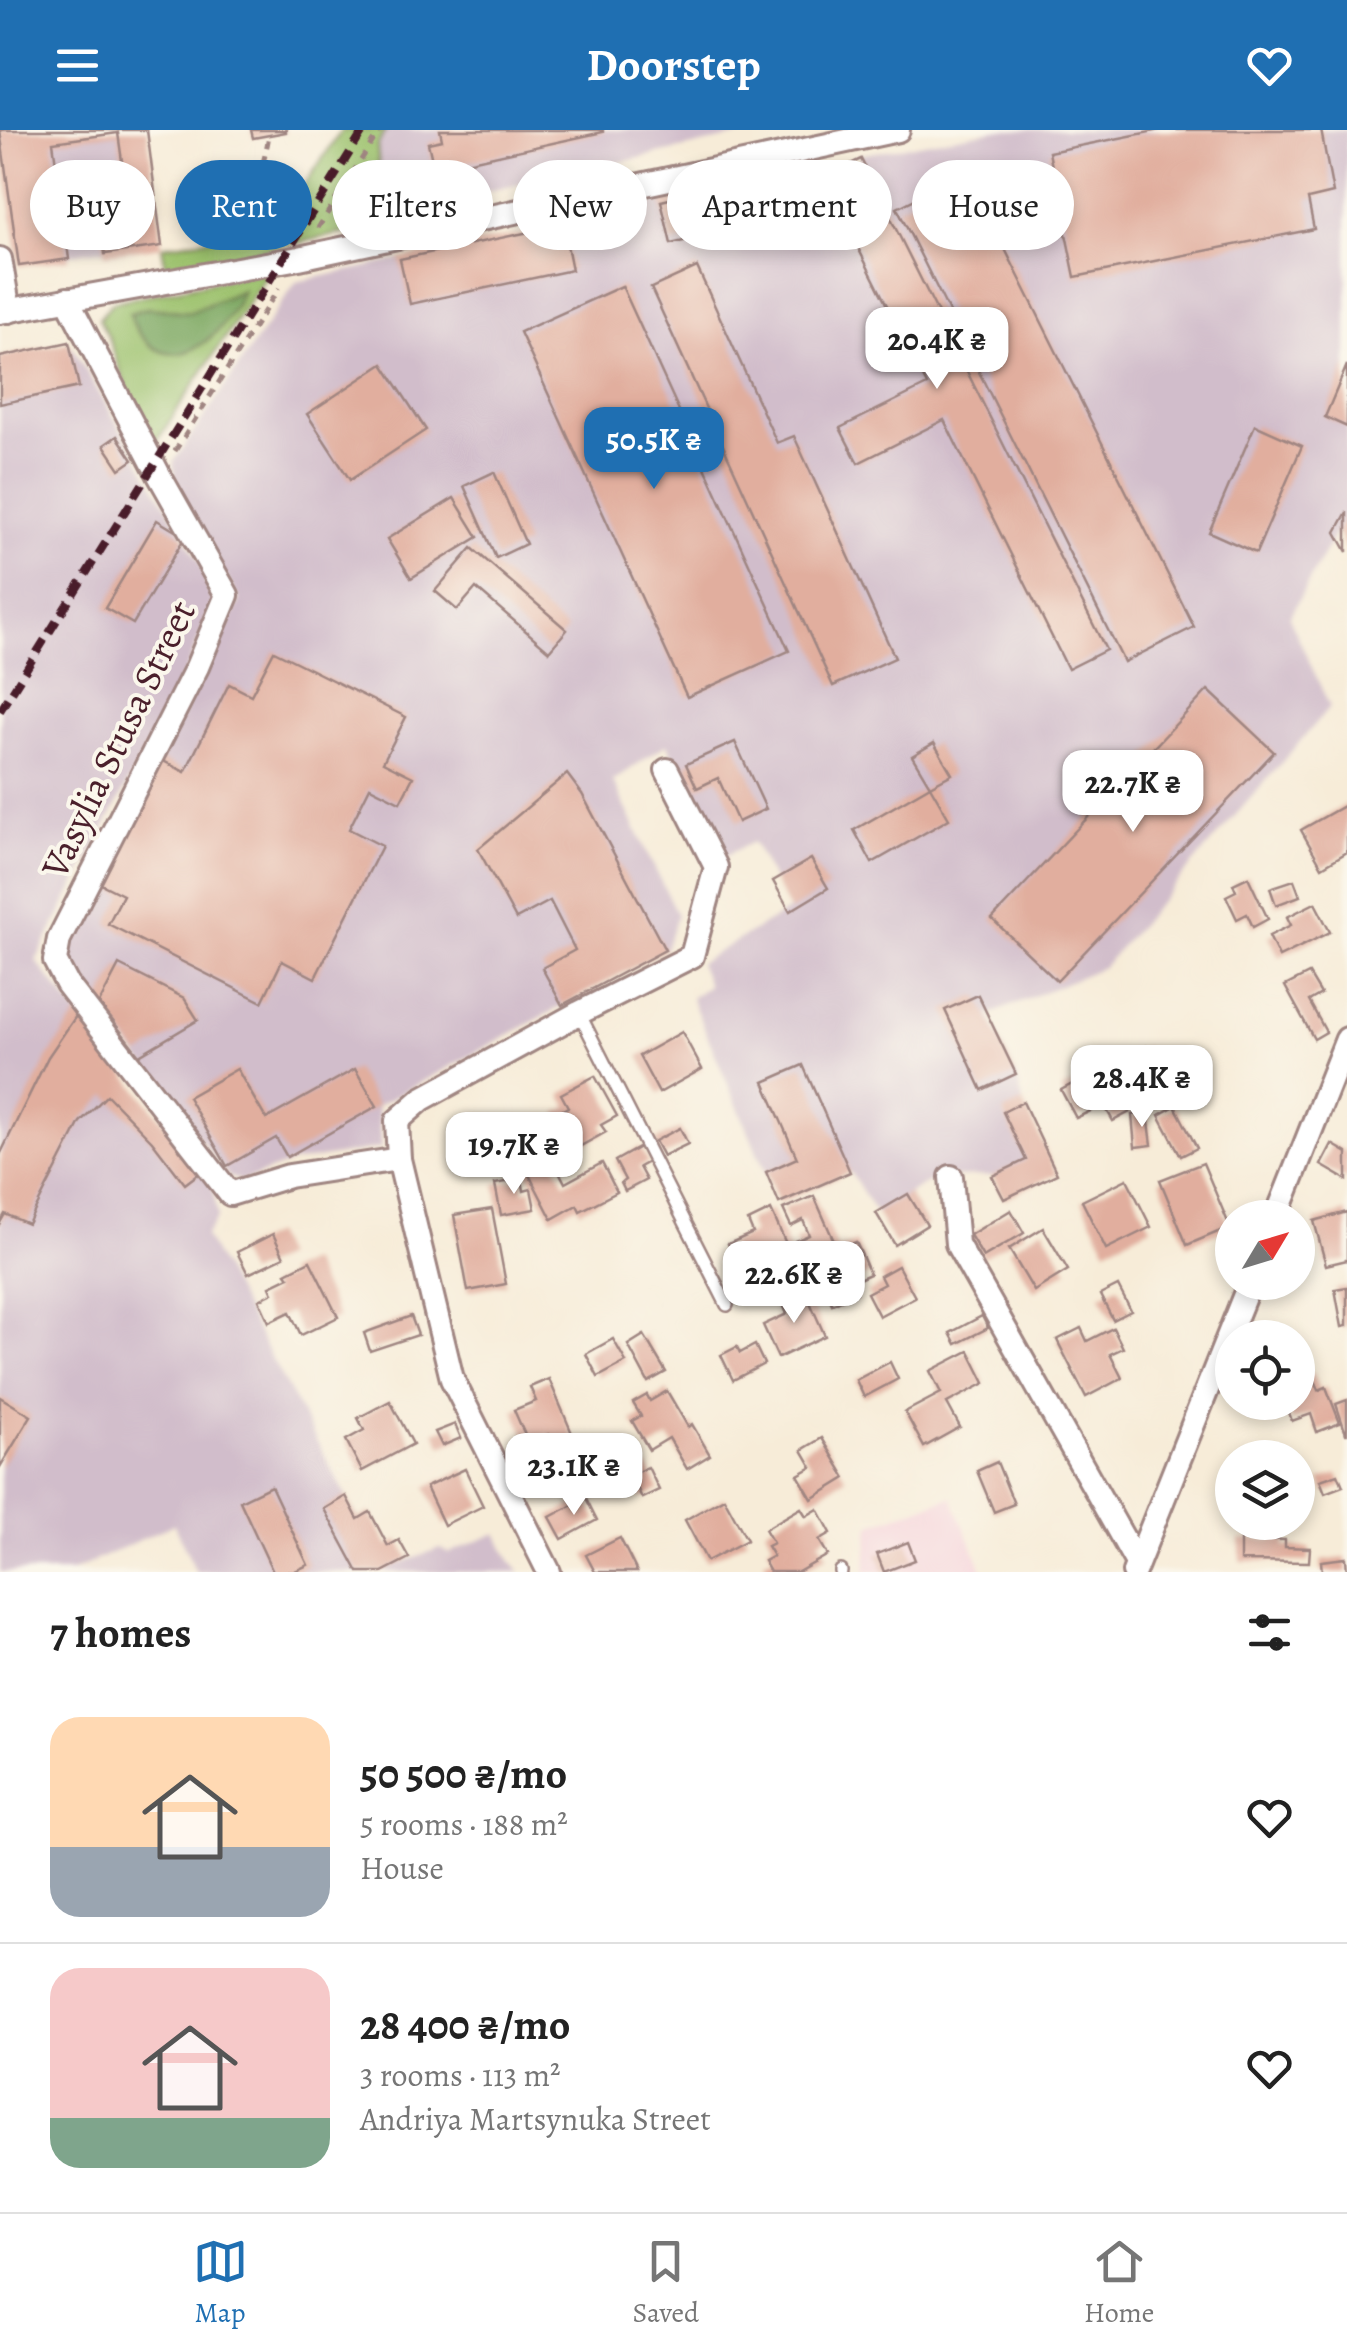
<!DOCTYPE html>
<meta charset="utf-8">
<style>
body{margin:0;font-family:Alegreya,serif;background:#f2f2f2;color:#222;height:100vh;display:flex;flex-direction:column;font-size:38px;white-space:nowrap}
*{box-sizing:border-box;margin:0}
p{font-size:32px;color:#767676}
.icon{flex:none;width:55px;height:55px;fill:none;stroke:currentColor;stroke-width:2;stroke-linecap:round;stroke-linejoin:round}
.map{position:relative;height:1442px;overflow:hidden}
.details{display:flex;flex-direction:column;background:#fff;flex:1}
.details>*{flex:none}
.banner{position:absolute;left:30px;top:30px;width:1288px;height:90px;display:flex;gap:20px}
.needle{width:65px;rotate:52deg}
.controls{position:absolute;left:1215px;top:1070px;display:grid;gap:20px}
.controls a{display:grid;place-items:center;width:100px;height:100px;border-radius:50%;background:#fff;box-shadow:0 5px 15px #0003;font-size:50px}
.price{position:absolute;translate:-50% -85px;padding:0 22px;border-radius:20px;background:#fff;color:#222;font-size:32px;line-height:65px;filter:drop-shadow(0 2px 5px #0008)}
.price::after{content:'';position:absolute;left:50%;top:60px;width:30px;height:22px;margin-left:-15px;background:inherit;clip-path:polygon(0 0,100% 0,50% 100%)}
.price.current{background:#1f6fb2;color:#fff}
ul{padding:0;list-style:none}
li{display:flex;align-items:center;gap:30px;height:250px;padding:0 50px}
li+li{border-top:2px solid #e0e0e0}
li span{display:grid;place-items:center;flex:none;width:280px;height:200px;border-radius:30px;color:#555}
li>.icon{margin-inline-start:auto}
span .icon{width:120px;height:120px;fill:#fffc;stroke-width:1}
li b{font-size:42px}
h2{display:flex;justify-content:space-between;align-items:center;height:120px;padding:0 50px;font-size:42px}
.tag{padding:0 35px;border-radius:45px;background:#fff;box-shadow:0 5px 15px #0003;font-size:35px;line-height:90px}
.tag.current{background:#1f6fb2;color:#fff}
header{display:flex;justify-content:space-between;align-items:center;height:130px;padding:0 50px;background:#1f6fb2;color:#fff;font-size:45px;font-weight:600}
.tab-bar{display:flex;justify-content:space-around;align-items:center;height:140px;border-top:2px solid #e0e0e0;background:#fff;font-size:28px;color:#767676}
.tab-bar a{display:grid;justify-items:center;gap:5px}
.tab-bar .current{color:#1f6fb2}
.map>svg:first-child{display:block}
</style>
<header><svg class="icon" aria-label="menu" viewBox="0 0 24 24"><path d="M4 6h16M4 12h16M4 18h16"/></svg>Doorstep<svg class="icon" aria-label="heart" viewBox="0 0 24 24"><path d="M12 20l-8-8c-3-5 5-10 8-4 3-6 11-1 8 4z"/></svg></header>
<div class="map">
<svg width="1347" height="1442" viewBox="0 0 1347 1442">
<rect width="100%" height="100%" fill="#fbf7ec"/>
<filter id="ink" filterUnits="userSpaceOnUse"><feTurbulence type="fractalNoise" baseFrequency=".01" numOctaves="2"/><feDisplacementMap in="SourceGraphic" scale="20" xChannelSelector="R" yChannelSelector="G"/><feConvolveMatrix kernelMatrix="1 2 1 2 8 2 1 2 1" color-interpolation-filters="sRGB"/></filter>
<filter id="wash" filterUnits="userSpaceOnUse"><feTurbulence type="fractalNoise" baseFrequency=".0048" numOctaves="4" result="noise"/><feDisplacementMap in="SourceGraphic" scale="40" xChannelSelector="R" yChannelSelector="G"/><feGaussianBlur stdDeviation="2.25" result="paint"/><feColorMatrix in="noise" values="0 0 0 0 0 0 0 0 0 0 0 0 0 0 0 0 0 1.4 0 .05"/><feComposite in="paint" operator="in"/></filter>
<g filter="url(#wash)">
<rect width="100%" height="100%" fill="#f7ecd8"/>
<!-- built -->
<polygon fill="#f5cfd9" points="952,1367 983,1442 865,1442 870,1395"/>
<!-- industrial -->
<g fill="#d1bdcb">
<polygon points="0,0 147,0 162,116 105,124 104,119 69,124 69,129 19,136"/>
<polygon points="386,0 767,0 452,69 399,83 382,71 377,16"/>
<polygon points="995,0 1347,0 1347,382 1289,487 1330,577 1103,837 989,885 1016,944 1023,972 1003,983 1026,1030 992,1046 937,1047 876,1083 850,1042 779,1073 691,868 708,855 699,833 789,780 753,712 720,728 667,614 613,651 677,785 665,820 377,976 381,1018 292,1033 242,1051 229,1047 68,834 66,817 240,470 179,370 173,333 296,152 563,95 741,52 742,59 838,40 861,29 859,25"/>
<polygon points="69,212 199,431 213,473 189,534 36,831 212,1055 218,1087 205,1106 386,1439 440,1418 449,1423 497,1403 510,1430 521,1442 196,1442 174,1394 71,1442 0,1442 0,227"/>
</g>
<!-- green -->
<g fill="#9bc16c" stroke="#72704c" stroke-width="2.5">
<polygon points="342,0 386,0 377,16 382,71 399,83 401,91 166,141 162,116 275,98"/>
<polygon points="270,140 154,315 131,271 108,206 99,189 113,172"/>
</g>
<!-- forest -->
<path fill="#7ca760" stroke="#636346" stroke-width="2.5" d="M243 160C231 193 188 244 150 215 139 206 133 197 130 183L147 178 190 182Z"/>
<g id="blocks">
<!-- building -->
<g fill="#e1ae9e">
<polygon points="0,0 147,0 162,116 105,124 101,92 116,90 111,54 125,52 118,3 53,12 69,129 19,136"/>
<polygon points="251,0 286,0 286,2 253,8"/>
<polygon points="440,0 603,0 603,2 434,39 428,13 442,10"/>
<polygon points="1160,0 1321,0 1333,63 1308,69 1314,99 1075,147 1049,22"/>
<polygon points="861,29 1106,520 1068,539 944,290 858,333 840,298 927,255 838,78 749,96 742,59 838,40"/>
<polygon points="967,43 1194,497 1124,532 897,78"/>
<polygon points="733,54 743,97 671,114 661,71"/>
<polygon points="563,95 572,140 410,174 400,129"/>
<polygon points="697,137 777,313 794,306 895,528 833,556 651,158"/>
<polygon points="622,156 789,521 687,567 520,202"/>
<polygon points="69,212 79,257 0,274 0,227"/>
<polygon points="383,234 426,300 350,350 307,284"/>
<polygon points="1347,235 1347,297 1325,287"/>
<polygon points="1255,295 1302,316 1256,423 1209,402"/>
<polygon points="117,306 133,330 120,339 104,315"/>
<polygon points="494,342 526,414 496,428 464,356"/>
<polygon points="454,368 478,407 411,448 387,409"/>
<polygon points="1347,382 1347,422 1336,402"/>
<polygon points="157,390 185,407 133,494 105,478"/>
<polygon points="472,418 567,500 549,521 476,458 457,480 435,461"/>
<polygon points="274,521 406,587 383,632 413,647 400,672 370,657 349,699 382,716 315,848 282,831 262,872 108,794 123,765 97,752 159,629 185,642 229,554 251,565"/>
<polygon points="1208,560 1274,622 1057,851 992,789"/>
<polygon points="735,612 766,679 738,692 718,648 697,658 686,634"/>
<polygon points="934,613 952,644 930,656 949,689 872,733 854,700 930,656 912,626"/>
<polygon points="567,644 582,664 665,820 562,875 542,838 575,820 550,771 516,789 478,719"/>
<polygon points="1347,674 1347,722 1322,737 1301,700"/>
<polygon points="811,729 828,758 790,781 773,751"/>
<polygon points="1248,747 1268,789 1253,797 1247,784 1237,789 1226,766 1236,761 1233,754"/>
<polygon points="1294,750 1300,766 1276,775 1270,758"/>
<polygon points="1315,773 1330,802 1279,827 1269,806 1291,795 1287,787"/>
<polygon points="119,835 184,868 198,890 139,925 99,873"/>
<polygon points="1309,844 1321,864 1309,871 1326,902 1314,909 1285,856"/>
<polygon points="978,865 1016,944 982,960 945,880"/>
<polygon points="78,883 202,1041 185,1054 152,1011 107,965 80,992 28,1094 5,1084 0,1093 0,1025 48,927"/>
<polygon points="682,902 702,939 659,963 639,926"/>
<polygon points="1146,916 1167,955 1135,972 1114,933"/>
<polygon points="803,935 850,1042 779,1073 766,1042 797,1028 764,952"/>
<polygon points="237,939 266,989 355,939 377,976 287,1027 276,1008 227,1036 188,967"/>
<polygon points="1109,943 1130,982 1113,991 1092,953"/>
<polygon points="595,946 617,986 601,995 606,1002 577,1018 557,983 568,977 561,964"/>
<polygon points="1078,951 1093,980 1076,988 1061,960"/>
<polygon points="1023,972 1057,1044 1004,1069 992,1046 1026,1030 1003,982"/>
<polygon points="1175,976 1197,1018 1181,1026 1159,985"/>
<polygon points="1148,984 1152,1015 1135,1017 1132,985"/>
<polygon points="680,998 688,1014 663,1026 655,1011"/>
<polygon points="1332,1014 1347,1023 1347,1050 1321,1035"/>
<polygon points="640,1017 648,1032 639,1037 646,1050 625,1061 621,1053 625,1050 615,1031"/>
<polygon points="547,1018 565,1053 602,1033 617,1062 580,1081 577,1075 552,1089 522,1031"/>
<polygon points="1203,1033 1230,1097 1187,1115 1160,1050"/>
<polygon points="522,1049 524,1061 531,1059 535,1079 501,1085 495,1054"/>
<polygon points="1127,1049 1151,1097 1106,1119 1082,1071"/>
<polygon points="908,1064 927,1095 895,1115 876,1083"/>
<polygon points="814,1066 838,1120 856,1112 870,1144 852,1152 857,1163 832,1174 821,1149 846,1138 841,1128 809,1142 795,1111 809,1105 803,1090 791,1096 783,1079"/>
<polygon points="492,1079 506,1154 468,1161 454,1085"/>
<polygon points="771,1080 791,1125 767,1136 773,1149 748,1160 728,1114 753,1103 748,1091"/>
<polygon points="1011,1080 1024,1103 983,1127 970,1105"/>
<polygon points="1347,1082 1347,1130 1326,1135 1314,1091"/>
<polygon points="1043,1098 1068,1140 1034,1161 1009,1119"/>
<polygon points="273,1104 284,1127 248,1144 237,1122"/>
<polygon points="310,1131 338,1187 301,1205 290,1182 269,1192 259,1170 273,1163 270,1156 289,1147 286,1143"/>
<polygon points="898,1136 915,1167 879,1186 867,1163 884,1154 880,1146"/>
<polygon points="1118,1156 1131,1181 1113,1190 1100,1165"/>
<polygon points="1347,1157 1347,1196 1342,1197 1335,1159"/>
<polygon points="805,1161 825,1206 778,1228 763,1195 787,1184 782,1172"/>
<polygon points="411,1186 418,1205 370,1221 364,1203"/>
<polygon points="982,1186 988,1198 956,1214 950,1203"/>
<polygon points="1081,1198 1087,1211 1113,1198 1123,1218 1110,1224 1122,1248 1086,1267 1057,1210"/>
<polygon points="644,1205 666,1242 648,1252 628,1215"/>
<polygon points="613,1209 626,1232 598,1247 586,1224"/>
<polygon points="755,1215 764,1234 733,1250 721,1225 737,1217 740,1223"/>
<polygon points="969,1221 985,1253 947,1273 960,1297 924,1317 905,1282 941,1263 930,1241"/>
<polygon points="890,1232 898,1249 864,1267 856,1250"/>
<polygon points="1312,1243 1319,1260 1326,1257 1340,1293 1317,1302 1311,1284 1292,1291 1285,1272 1298,1272 1298,1248"/>
<polygon points="549,1249 574,1308 554,1316 549,1304 528,1312 514,1280 536,1271 530,1257"/>
<polygon points="667,1261 688,1297 692,1294 710,1325 687,1339 669,1308 649,1320 632,1291 641,1286 633,1273 647,1265 650,1271"/>
<polygon points="0,1267 31,1286 0,1337"/>
<polygon points="1347,1270 1347,1304 1346,1304 1336,1274"/>
<polygon points="390,1271 413,1314 362,1341 346,1310 364,1300 358,1288"/>
<polygon points="455,1294 461,1308 442,1316 435,1302"/>
<polygon points="822,1308 846,1348 812,1369 798,1345 812,1337 802,1320"/>
<polygon points="586,1326 601,1356 583,1365 568,1334"/>
<polygon points="997,1332 1014,1374 994,1382 977,1341"/>
<polygon points="648,1337 659,1360 642,1368 631,1345"/>
<polygon points="465,1339 483,1376 444,1395 426,1357"/>
<polygon points="1338,1344 1343,1356 1325,1363 1320,1350"/>
<polygon points="271,1356 308,1435 293,1442 273,1442 240,1371"/>
<polygon points="346,1366 358,1389 370,1382 388,1416 399,1410 409,1428 382,1442 358,1442 324,1379"/>
<polygon points="586,1368 597,1390 562,1409 550,1387"/>
<polygon points="724,1368 747,1410 707,1431 685,1390"/>
<polygon points="801,1378 806,1386 818,1379 831,1403 819,1410 828,1425 798,1442 770,1442 764,1431 773,1426 767,1416 773,1413 765,1399"/>
<polygon points="620,1408 637,1442 595,1442 586,1425"/>
<polygon points="1240,1409 1285,1410 1285,1417 1310,1418 1309,1432 1240,1431"/>
<polygon points="908,1412 915,1430 884,1442 877,1424"/>
<polygon points="1346,1428 1347,1442 1322,1442 1321,1431"/>
</g>
</g>
</g>
<g filter="url(#ink)">
<use href="#blocks" fill-opacity="0" stroke="#a08682" stroke-width="2.5"/>
<g fill="none" stroke-linecap="round" stroke-linejoin="round">
<defs>
<g id="service">
<polyline points="579,883 727,1175"/>
<polyline points="841,1441 841,1442"/>
</g>
<g id="minor">
<polyline points="0,129 9,181"/>
<polyline points="67,169 159,345 227,465 197,537 59,809 55,831 67,854 230,1064 289,1046 399,1029 452,1249 549,1442"/>
<polyline points="0,182 299,128 898,0"/>
<polyline points="399,1029 397,991 422,969 579,883 692,826 716,737 667,640"/>
<polyline points="951,1047 957,1114 1137,1433"/>
<polyline points="1276,1088 1347,909"/>
<polyline points="1134,1442 1250,1152"/>
</g>
</defs>
<!-- service casing -->
<use href="#service" stroke="#a08682" stroke-width="16"/>
<!-- minor casing -->
<use href="#minor" stroke="#a08682" stroke-width="28"/>
<!-- path -->
<g stroke="#a08682" stroke-width="5" stroke-dasharray="8 8" stroke-linecap="butt">
<polyline points="318,98 380,0"/>
<path d="M221 117C220 77 248 69 261 38 265 28 267 16 269 5"/>
<polyline points="175,321 279,158"/>
</g>
<!-- service -->
<use href="#service" stroke="#fff" stroke-width="11"/>
<!-- minor -->
<use href="#minor" stroke="#fff" stroke-width="22"/>
<!-- rail -->
<polyline stroke="#4a1f2b" stroke-width="8" stroke-dasharray="15 8" stroke-linecap="butt" points="0,581 364,0"/>
</g>
</g>
<g text-anchor="middle" stroke-width="8" stroke-linejoin="round" paint-order="stroke">
<!-- street labels -->
<g font-size="38" fill="#4a1f2b" stroke="#fbf7ec">
<text transform="translate(118 609) rotate(-64)" y="13">Vasylia Stusa Street</text>
</g>
</g>
</svg>
<div class="controls">
<a><svg class="needle" viewBox="-14 -14 28 28"><path d="M0-13l5 13h-10z" fill="#e53935"/><path d="M0 13l5-13h-10z" fill="#767676"/></svg></a>
<a><svg class="icon" aria-label="locate" viewBox="0 0 24 24"><circle cx="12" cy="12" r="6"/><path d="M12 2v4M12 18v4M2 12h4M18 12h4"/></svg></a>
<a><svg class="icon" aria-label="layers" viewBox="0 0 24 24"><path d="M12 4l9 5-9 5-9-5zM3 14l9 5 9-5"/></svg></a>
</div>
<b class="price" style="left:937px;top:262px">20.4K ₴</b>
<b class="price current" style="left:654px;top:362px">50.5K ₴</b>
<b class="price" style="left:1133px;top:705px">22.7K ₴</b>
<b class="price" style="left:1142px;top:1000px">28.4K ₴</b>
<b class="price" style="left:514px;top:1067px">19.7K ₴</b>
<b class="price" style="left:794px;top:1196px">22.6K ₴</b>
<b class="price" style="left:574px;top:1388px">23.1K ₴</b>
<div class="banner">
<a class="tag">Buy</a>
<a class="tag current">Rent</a>
<a class="tag">Filters</a>
<a class="tag">New</a>
<a class="tag">Apartment</a>
<a class="tag">House</a>
</div>
</div>
<section class="details">
<h2>7 homes<svg class="icon" aria-label="filters" viewBox="0 0 24 24"><path d="M4 7h16M4 17h16"/><circle cx="9" cy="7" r="2"/><circle cx="15" cy="17" r="2"/></svg></h2>
<ul>
<li><span style="background:linear-gradient(#ffd9b3 65%,#9aa5b1 0)"><svg class="icon" aria-label="home" viewBox="0 0 24 24"><path d="M3 11l9-7 9 7M6 9v11h12V9"/></svg></span><div><b>50 500 ₴/mo</b><p>5 rooms · 188 m²</p><p>House</p></div><svg class="icon" aria-label="heart" viewBox="0 0 24 24"><path d="M12 20l-8-8c-3-5 5-10 8-4 3-6 11-1 8 4z"/></svg></li>
<li><span style="background:linear-gradient(#f6c9c9 75%,#7fa58c 0)"><svg class="icon" aria-label="home" viewBox="0 0 24 24"><path d="M3 11l9-7 9 7M6 9v11h12V9"/></svg></span><div><b>28 400 ₴/mo</b><p>3 rooms · 113 m²</p><p>Andriya Martsynuka Street</p></div><svg class="icon" aria-label="heart" viewBox="0 0 24 24"><path d="M12 20l-8-8c-3-5 5-10 8-4 3-6 11-1 8 4z"/></svg></li>
</ul>
</section>
<nav class="tab-bar">
<a class="current"><svg class="icon" aria-label="map" viewBox="0 0 24 24"><path d="M3 6l6-2 6 2 6-2v14l-6 2-6-2-6 2zM9 4v14M15 6v14"/></svg>Map</a>
<a><svg class="icon" aria-label="saved" viewBox="0 0 24 24"><path d="M7 4h10v16l-5-4-5 4z"/></svg>Saved</a>
<a><svg class="icon" aria-label="home" viewBox="0 0 24 24"><path d="M3 11l9-7 9 7M6 9v11h12V9"/></svg>Home</a>
</nav>
